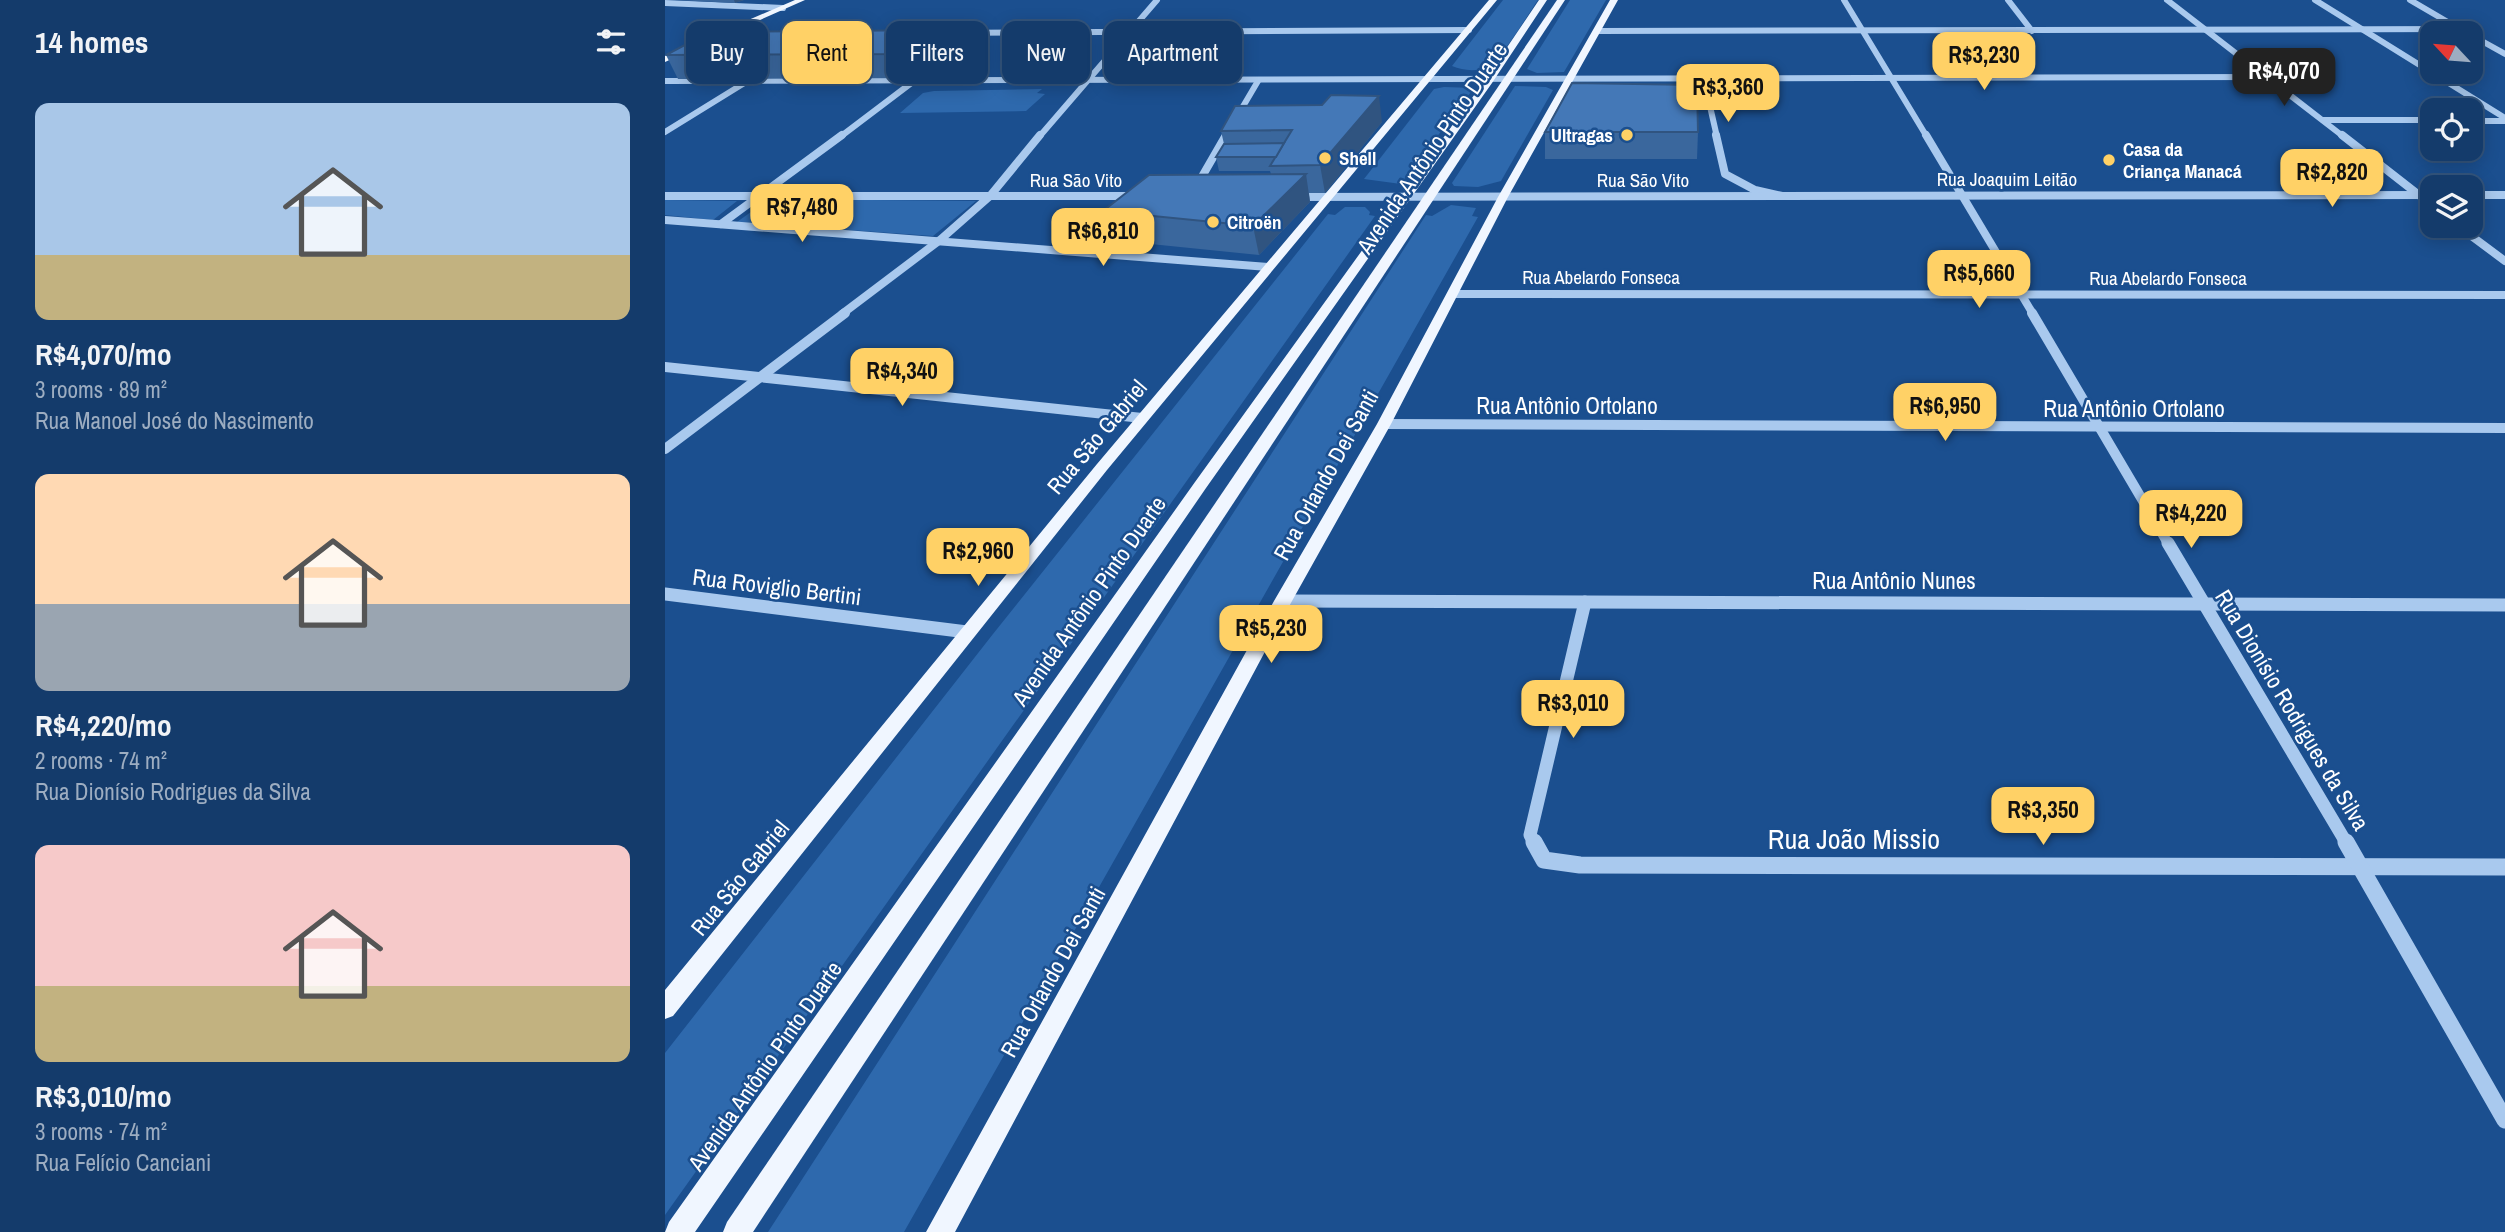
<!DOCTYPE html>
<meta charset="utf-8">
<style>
body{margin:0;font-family:"Archivo Narrow",sans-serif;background:#1d4271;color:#f1f3f6;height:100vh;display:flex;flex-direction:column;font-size:26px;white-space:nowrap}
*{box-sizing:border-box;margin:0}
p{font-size:23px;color:#9dadc1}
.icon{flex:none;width:38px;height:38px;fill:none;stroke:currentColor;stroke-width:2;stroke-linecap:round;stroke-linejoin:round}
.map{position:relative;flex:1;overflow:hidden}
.panel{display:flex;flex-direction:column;background:#143b6b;width:665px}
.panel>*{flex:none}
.hud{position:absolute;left:21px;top:21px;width:665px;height:63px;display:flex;gap:14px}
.needle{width:46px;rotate:296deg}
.tools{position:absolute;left:1755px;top:21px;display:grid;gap:14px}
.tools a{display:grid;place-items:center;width:63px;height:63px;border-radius:14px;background:#143b6b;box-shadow:0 4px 18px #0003,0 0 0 2px #33557e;font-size:35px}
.price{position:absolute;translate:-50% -60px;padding:0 16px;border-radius:14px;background:#ffd166;color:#111;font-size:23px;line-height:46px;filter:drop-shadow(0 2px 4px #0008)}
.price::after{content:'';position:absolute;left:50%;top:42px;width:21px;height:16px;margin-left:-10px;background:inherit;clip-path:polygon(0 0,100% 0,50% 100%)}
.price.current{background:#222;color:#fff}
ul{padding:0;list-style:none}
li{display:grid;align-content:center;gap:14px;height:371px;padding:0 35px}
li span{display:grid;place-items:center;height:217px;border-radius:14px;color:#555}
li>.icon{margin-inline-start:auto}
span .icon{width:126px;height:126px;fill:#fffc;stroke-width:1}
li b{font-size:30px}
h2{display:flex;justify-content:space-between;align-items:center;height:84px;padding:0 35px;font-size:30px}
.pill{padding:0 24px;border-radius:14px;background:#143b6b;box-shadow:0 4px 18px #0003,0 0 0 2px #33557e;font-size:24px;line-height:63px}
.pill.current{background:#ffd166;color:#111}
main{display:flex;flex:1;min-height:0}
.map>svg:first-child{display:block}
</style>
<main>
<section class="panel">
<h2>14 homes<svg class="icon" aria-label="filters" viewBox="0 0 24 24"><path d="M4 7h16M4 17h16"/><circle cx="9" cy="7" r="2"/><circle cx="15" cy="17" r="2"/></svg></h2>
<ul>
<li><span style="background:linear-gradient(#a9c7e8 70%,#c2b280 0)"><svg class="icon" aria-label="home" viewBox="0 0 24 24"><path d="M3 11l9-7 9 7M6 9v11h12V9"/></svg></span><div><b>R$4,070/mo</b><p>3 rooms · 89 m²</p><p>Rua Manoel José do Nascimento</p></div></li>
<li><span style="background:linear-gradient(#ffd9b3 60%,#9aa5b1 0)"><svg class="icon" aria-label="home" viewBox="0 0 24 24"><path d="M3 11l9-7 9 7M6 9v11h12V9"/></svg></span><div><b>R$4,220/mo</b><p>2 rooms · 74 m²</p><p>Rua Dionísio Rodrigues da Silva</p></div></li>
<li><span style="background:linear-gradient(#f6c9c9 65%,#c2b280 0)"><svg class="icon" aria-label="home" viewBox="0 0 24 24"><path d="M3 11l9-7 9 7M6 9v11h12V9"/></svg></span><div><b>R$3,010/mo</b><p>3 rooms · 74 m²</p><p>Rua Felício Canciani</p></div></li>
</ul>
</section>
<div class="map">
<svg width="1840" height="1232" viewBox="0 0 1840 1232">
<rect width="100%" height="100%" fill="#1b4f8f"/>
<!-- green -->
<g fill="#2e69ad">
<path d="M838 0H873C864 13 835 61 824 66 813 72 799 71 787 66Z"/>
<polygon points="905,0 941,0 899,72 872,73 862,69"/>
<polygon points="850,86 881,87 888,90 836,181 813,187 789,186 787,183"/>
<polygon points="779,87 809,88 736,184 699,179 769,89"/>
<polygon points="377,89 372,93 380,94 361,111 235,113 258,93 269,91"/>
<polygon points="104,199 311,201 268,236 72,222"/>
<polygon points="0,200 72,201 48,220 0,215"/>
<polygon points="786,205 811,208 807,216 813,217 239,1232 103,1232 761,215 767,216"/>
<polygon points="680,207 700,207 705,212 704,215 710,216 0,1215 0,1053 328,634 663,214 670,215"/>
</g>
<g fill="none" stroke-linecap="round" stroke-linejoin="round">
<!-- minor-far4 -->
<g stroke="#a9c9ee" stroke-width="6">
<polyline points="1179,0 1262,137"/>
<polyline points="1343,0 1367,31"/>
<polyline points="1502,0 1679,137"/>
<polyline points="1650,0 1840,118"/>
<polyline points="1745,0 1793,28"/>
<polyline points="0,3 118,8"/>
<polyline points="933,31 1795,29"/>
<polyline points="269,33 804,30"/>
<polyline points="1806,35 1840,54"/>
<polyline points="1039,80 1052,137"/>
<polyline points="0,81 1600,77"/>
<polyline points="1658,120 1768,120"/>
<polyline points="1806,121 1840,121"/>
<polyline points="0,132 81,82"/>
<polyline points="175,137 249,81"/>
<polyline points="374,137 492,0"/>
<polyline points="560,137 593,81"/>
</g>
<!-- minor-far3 -->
<g stroke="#a9c9ee" stroke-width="8">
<polyline points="1051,135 1060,174 1090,190 1117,196 1768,195"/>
<polyline points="1261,135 1368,314"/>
<polyline points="1677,135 1768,206"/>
<polyline points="531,187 561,135"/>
<polyline points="1806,195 1840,195"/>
<polyline points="0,196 472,196"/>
<polyline points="630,197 1117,196"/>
<polyline points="0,220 603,267"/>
<polyline points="56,224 177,135"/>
<polyline points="1793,226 1840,261"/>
<polyline points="787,294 1840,295"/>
<polyline points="177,314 275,240 325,196 375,135"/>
</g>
<!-- minor-far2 -->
<g stroke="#a9c9ee" stroke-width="10">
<polyline points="1367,313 1504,545"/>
<polyline points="0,367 477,418"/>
<polyline points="719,424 1840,428"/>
<polyline points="0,449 180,313"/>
</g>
<!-- minor-far1 -->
<g stroke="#a9c9ee" stroke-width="13">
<polyline points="1503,543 1682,844"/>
<polyline points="0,594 302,632"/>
<polyline points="618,601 1840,605"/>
<polyline points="870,844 865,835 920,602"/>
</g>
<!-- minor -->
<g stroke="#a9c9ee" stroke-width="17">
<polyline points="869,842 879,860 915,865 1840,867"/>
<polyline points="1681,842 1840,1120"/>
</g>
<!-- major -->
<g fill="#f0f6ff" fill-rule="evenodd">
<polygon points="130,0 140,0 0,62 0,56"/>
<polygon points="824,0 832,0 442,470 8,1016 0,1019 0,990 432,464"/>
<polygon points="874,0 882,0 827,83 541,488 30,1232 0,1232 4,1222 530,482 820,80"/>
<polygon points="892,0 900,0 88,1232 58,1232 62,1222"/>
<polygon points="945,0 953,0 843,197 726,424 627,601 290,1232 261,1232 609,601 712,424 833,197"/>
</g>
</g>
<!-- wall -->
<g fill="#3a679d">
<polygon points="10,0 79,0 70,3"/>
<polygon points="289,54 260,78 13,79 1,55"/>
<polygon points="717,122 660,193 644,193 645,202 594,255 446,240 438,211 606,174 605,171 554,171 551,157 559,144 556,131"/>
<polygon points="880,132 1033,132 1032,159 880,159"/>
</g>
<!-- shaded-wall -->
<g fill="#305480">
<polygon points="69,0 79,0 70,3"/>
<polygon points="281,30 289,54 260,78 251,54"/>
<polygon points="714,96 717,122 660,193 655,165"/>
<polygon points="641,174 645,202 594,255 588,226"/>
</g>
<!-- building -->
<g fill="#4478b7" stroke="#305480" stroke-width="2">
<polygon points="281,30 251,54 1,55 44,32"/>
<polygon points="907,83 1032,85 1033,132 880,132"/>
<polygon points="666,95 714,96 655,165 605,166 627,130 556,131 570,106 657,105"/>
<polygon points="619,143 611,157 551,157 559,144"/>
<polygon points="641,174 588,226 438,211 484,175"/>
</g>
<!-- markers -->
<g fill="#ffd166" stroke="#1b4f8f" stroke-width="2.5">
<circle cx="962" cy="135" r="7"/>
<circle cx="660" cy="158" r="7"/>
<circle cx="1444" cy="160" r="7"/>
<circle cx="548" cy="222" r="7"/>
</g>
<g text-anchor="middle" stroke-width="5" stroke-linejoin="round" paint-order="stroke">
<!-- far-poi labels -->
<g font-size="19" font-weight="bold" fill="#fff" stroke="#1b4f8f" text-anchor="start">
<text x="948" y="142" text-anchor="end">Ultragas</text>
<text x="1458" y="156">Casa da<tspan x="1458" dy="22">Criança Manacá</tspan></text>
<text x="674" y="165">Shell</text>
<text x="562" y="229">Citroën</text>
</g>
<!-- far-street labels -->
<g font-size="19" fill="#fff" stroke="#1b4f8f">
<text x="1342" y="186">Rua Joaquim Leitão</text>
<text x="411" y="187">Rua São Vito</text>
<text x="978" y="187">Rua São Vito</text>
<text x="936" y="284">Rua Abelardo Fonseca</text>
<text x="1503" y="285">Rua Abelardo Fonseca</text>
</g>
<!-- street labels -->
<g font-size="23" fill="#fff" stroke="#1b4f8f">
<text transform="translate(767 148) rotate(-56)" y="8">Avenida Antônio Pinto Duarte</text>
<text x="902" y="414">Rua Antônio Ortolano</text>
<text x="1469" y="417">Rua Antônio Ortolano</text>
<text transform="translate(432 437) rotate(-50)" y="8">Rua São Gabriel</text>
<text transform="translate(661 475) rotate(-61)" y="8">Rua Orlando Dei Santi</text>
<text x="1229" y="589">Rua Antônio Nunes</text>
<text transform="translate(112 587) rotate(7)" y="8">Rua Roviglio Bertini</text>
<text transform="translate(424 601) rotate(-55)" y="8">Avenida Antônio Pinto Duarte</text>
<text transform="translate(1627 710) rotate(59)" y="8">Rua Dionísio Rodrigues da Silva</text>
<text transform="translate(75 878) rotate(-51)" y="8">Rua São Gabriel</text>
<text transform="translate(388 972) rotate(-61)" y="8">Rua Orlando Dei Santi</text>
<text transform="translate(100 1066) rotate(-55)" y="8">Avenida Antônio Pinto Duarte</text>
</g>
<!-- near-street labels -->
<g font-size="28" fill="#fff" stroke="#1b4f8f">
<text x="1189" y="849">Rua João Missio</text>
</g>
</g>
</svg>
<div class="tools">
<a><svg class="needle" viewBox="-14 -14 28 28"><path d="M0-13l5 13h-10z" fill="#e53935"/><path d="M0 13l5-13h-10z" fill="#9dadc1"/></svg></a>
<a><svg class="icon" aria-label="locate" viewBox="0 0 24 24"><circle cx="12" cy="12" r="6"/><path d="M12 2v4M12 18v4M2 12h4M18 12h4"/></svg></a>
<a><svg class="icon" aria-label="layers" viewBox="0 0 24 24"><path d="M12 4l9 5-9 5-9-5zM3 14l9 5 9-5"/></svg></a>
</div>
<b class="price" style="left:1319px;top:92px">R$3,230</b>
<b class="price current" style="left:1619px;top:108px">R$4,070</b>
<b class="price" style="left:1063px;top:124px">R$3,360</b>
<b class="price" style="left:1667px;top:209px">R$2,820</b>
<b class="price" style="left:137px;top:244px">R$7,480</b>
<b class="price" style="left:438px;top:268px">R$6,810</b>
<b class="price" style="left:1314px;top:310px">R$5,660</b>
<b class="price" style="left:237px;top:408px">R$4,340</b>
<b class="price" style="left:1280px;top:443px">R$6,950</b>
<b class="price" style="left:1526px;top:550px">R$4,220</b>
<b class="price" style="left:313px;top:588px">R$2,960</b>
<b class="price" style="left:606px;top:665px">R$5,230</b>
<b class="price" style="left:908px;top:740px">R$3,010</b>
<b class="price" style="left:1378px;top:847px">R$3,350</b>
<div class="hud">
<a class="pill">Buy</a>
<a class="pill current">Rent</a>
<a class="pill">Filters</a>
<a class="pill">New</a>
<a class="pill">Apartment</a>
</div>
</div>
</main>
